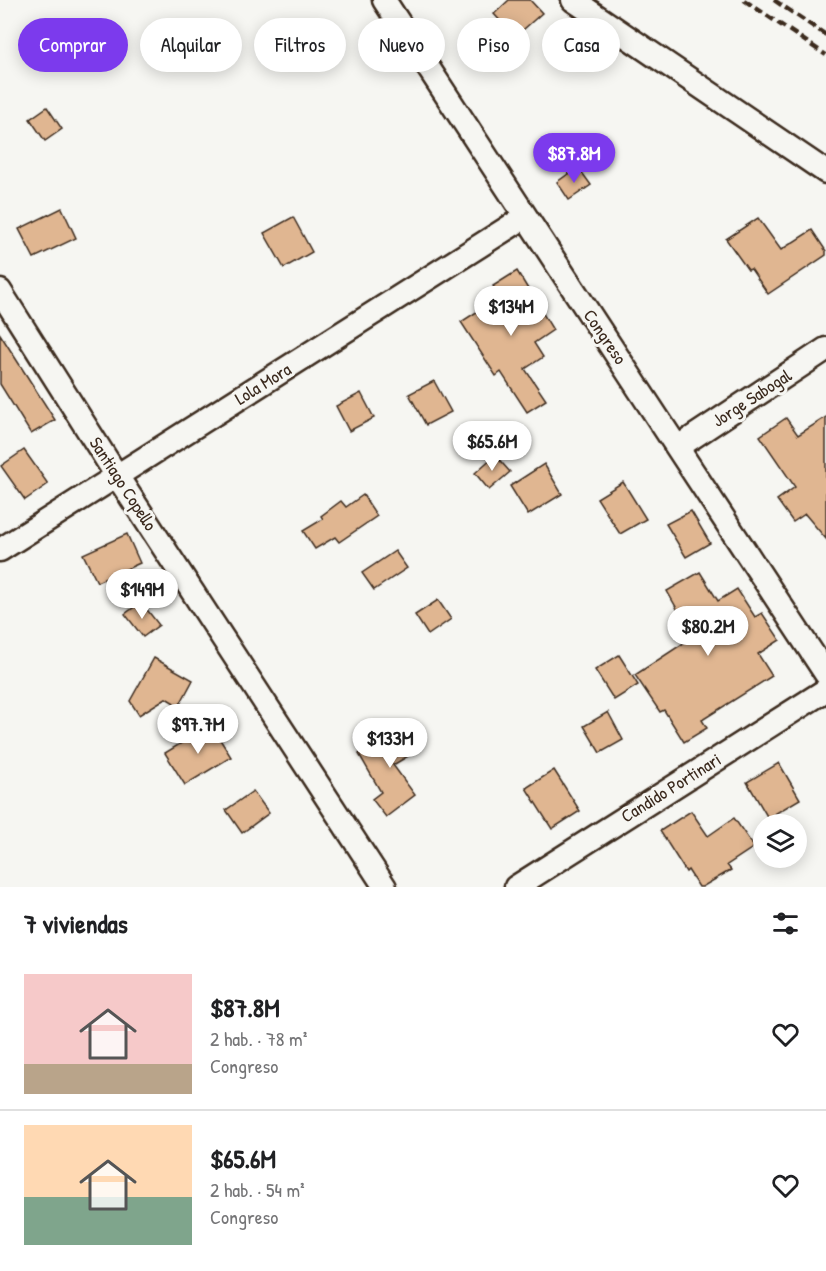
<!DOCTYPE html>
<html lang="es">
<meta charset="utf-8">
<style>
body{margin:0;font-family:"Patrick Hand",sans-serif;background:#f2f2f2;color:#202124;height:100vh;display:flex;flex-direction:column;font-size:22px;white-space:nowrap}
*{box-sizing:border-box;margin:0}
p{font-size:20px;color:#757577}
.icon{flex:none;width:33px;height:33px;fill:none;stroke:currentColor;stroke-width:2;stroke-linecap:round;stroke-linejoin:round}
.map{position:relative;height:887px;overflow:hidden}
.side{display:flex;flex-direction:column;background:#fff;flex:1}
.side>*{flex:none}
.banner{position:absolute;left:18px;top:18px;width:790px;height:54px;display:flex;gap:12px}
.buttons{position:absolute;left:753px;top:814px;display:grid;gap:12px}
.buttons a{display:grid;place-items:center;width:54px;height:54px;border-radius:50%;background:#fff;box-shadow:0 3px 15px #0003;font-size:30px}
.price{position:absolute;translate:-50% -51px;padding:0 14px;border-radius:21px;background:#fff;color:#222;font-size:20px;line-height:39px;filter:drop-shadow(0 2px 3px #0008)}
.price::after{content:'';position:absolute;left:50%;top:36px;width:18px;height:14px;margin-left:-9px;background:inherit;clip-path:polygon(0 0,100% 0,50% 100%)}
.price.selected{background:#7c3aed;color:#fff}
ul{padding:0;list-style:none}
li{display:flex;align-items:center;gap:18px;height:150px;padding:0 24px}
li+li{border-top:2px solid #e0e0e0}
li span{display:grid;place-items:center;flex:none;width:168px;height:120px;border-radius:0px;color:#555}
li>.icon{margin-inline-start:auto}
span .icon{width:72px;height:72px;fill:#fffc;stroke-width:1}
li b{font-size:26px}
h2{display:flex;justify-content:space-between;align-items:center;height:72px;padding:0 24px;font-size:26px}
.tag{padding:0 21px;border-radius:27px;background:#fff;box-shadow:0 3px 15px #0003;font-size:21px;line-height:54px}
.tag.selected{background:#7c3aed;color:#fff}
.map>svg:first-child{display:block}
</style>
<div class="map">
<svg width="826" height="887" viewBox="0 0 826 887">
<rect width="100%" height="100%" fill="#f6f6f2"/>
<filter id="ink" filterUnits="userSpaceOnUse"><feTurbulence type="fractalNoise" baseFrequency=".0167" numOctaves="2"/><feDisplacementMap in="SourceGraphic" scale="12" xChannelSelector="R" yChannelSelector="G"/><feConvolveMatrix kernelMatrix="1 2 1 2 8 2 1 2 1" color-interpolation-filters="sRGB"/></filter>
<g filter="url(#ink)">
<!-- building -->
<g fill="#e0b691" stroke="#3b2a1e" stroke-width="1.5">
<polygon points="509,0 530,0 542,13 515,37 494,14"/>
<polygon points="47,107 62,129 45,141 30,119"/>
<polygon points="578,167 591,185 569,200 557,182"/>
<polygon points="62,208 76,238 34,258 19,229"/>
<polygon points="293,217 312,252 284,268 264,233"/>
<polygon points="758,218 781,250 812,230 826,251 826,255 768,294 751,269 748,270 726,239"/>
<polygon points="517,271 553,330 534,343 543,357 525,369 546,400 527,412 501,372 496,376 461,322 500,297 493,286"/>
<polygon points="0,334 55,420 31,434 0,384"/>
<polygon points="434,381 451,412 426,425 409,394"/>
<polygon points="361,393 374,418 349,431 336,406"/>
<polygon points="826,417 826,539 805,514 793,522 777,500 795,487 760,436 786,418 798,435"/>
<polygon points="24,450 48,484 25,500 1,466"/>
<polygon points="495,455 510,472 489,490 475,473"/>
<polygon points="544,464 562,494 528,515 510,486"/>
<polygon points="623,482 646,519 620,534 597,498"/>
<polygon points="363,495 377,516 339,542 335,537 315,549 303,531 323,519 321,516 341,501 346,507"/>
<polygon points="691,511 710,543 686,557 666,524"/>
<polygon points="127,534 140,563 97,582 83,554"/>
<polygon points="395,551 407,568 374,590 362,573"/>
<polygon points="700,572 718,601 737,589 755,617 762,613 780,640 758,654 772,676 702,720 707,728 684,742 664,710 660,712 635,675 693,637 667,591"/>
<polygon points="438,600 451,619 428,635 415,615"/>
<polygon points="141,602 159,625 143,637 125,614"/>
<polygon points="619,655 638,685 614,700 595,670"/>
<polygon points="154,658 193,680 179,706 166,698 139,715 130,701"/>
<polygon points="608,712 623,740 600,753 584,726"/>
<polygon points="211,725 231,757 185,785 165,753"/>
<polygon points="406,726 420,749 393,765 415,795 386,817 372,799 381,792 359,754"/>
<polygon points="779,763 800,799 768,818 747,782"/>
<polygon points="554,770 580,811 552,829 526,788"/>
<polygon points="253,791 269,813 242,833 226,810"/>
<polygon points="691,811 708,836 734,818 754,847 727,865 731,870 702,887 699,887 688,870 686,872 660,831"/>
</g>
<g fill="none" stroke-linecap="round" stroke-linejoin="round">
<defs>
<g id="minor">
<path d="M384 0C530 226 679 449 826 674"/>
<polyline points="573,0 826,172"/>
<polyline points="0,291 117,476 385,887"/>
<polyline points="678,447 826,349"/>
<polyline points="0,550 525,217"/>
<polyline points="516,887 826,690"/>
</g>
</defs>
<!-- minor casing -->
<use href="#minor" stroke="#3b2a1e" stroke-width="27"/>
<!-- minor -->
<use href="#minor" stroke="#f6f6f2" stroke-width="22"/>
<!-- rail -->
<g stroke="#3b2a1e" stroke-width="4.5" stroke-dasharray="9 4.5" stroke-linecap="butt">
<polyline points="744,0 826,55"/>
<polyline points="774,0 826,35"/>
</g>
</g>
</g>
<g text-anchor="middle" stroke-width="6" stroke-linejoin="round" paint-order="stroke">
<!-- street labels -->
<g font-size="18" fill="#3b2a1e" stroke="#f6f6f2">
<text transform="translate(605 337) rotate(56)" y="6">Congreso</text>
<text transform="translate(263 384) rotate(-32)" y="6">Lola Mora</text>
<text transform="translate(752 398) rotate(-33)" y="6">Jorge Sabogal</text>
<text transform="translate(123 484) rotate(57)" y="6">Santiago Copello</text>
<text transform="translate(671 788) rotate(-32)" y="6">Candido Portinari</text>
</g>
</g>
</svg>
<div class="buttons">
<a><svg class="icon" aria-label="layers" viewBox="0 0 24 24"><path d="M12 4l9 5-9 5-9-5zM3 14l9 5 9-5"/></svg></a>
</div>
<b class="price selected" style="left:574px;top:184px">$87.8M</b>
<b class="price" style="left:511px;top:337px">$134M</b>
<b class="price" style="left:492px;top:472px">$65.6M</b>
<b class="price" style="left:142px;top:620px">$149M</b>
<b class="price" style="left:708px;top:657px">$80.2M</b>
<b class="price" style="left:198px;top:755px">$97.7M</b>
<b class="price" style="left:390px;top:769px">$133M</b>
<div class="banner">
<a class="tag selected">Comprar</a>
<a class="tag">Alquilar</a>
<a class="tag">Filtros</a>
<a class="tag">Nuevo</a>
<a class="tag">Piso</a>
<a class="tag">Casa</a>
</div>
</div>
<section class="side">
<h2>7 viviendas<svg class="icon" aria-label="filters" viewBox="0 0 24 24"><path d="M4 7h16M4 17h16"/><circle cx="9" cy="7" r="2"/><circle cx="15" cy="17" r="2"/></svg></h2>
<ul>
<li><span style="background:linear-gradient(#f6c9c9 75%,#b9a48a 0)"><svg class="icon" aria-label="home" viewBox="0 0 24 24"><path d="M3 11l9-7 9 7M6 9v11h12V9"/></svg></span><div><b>$87.8M</b><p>2 hab. · 78 m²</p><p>Congreso</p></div><svg class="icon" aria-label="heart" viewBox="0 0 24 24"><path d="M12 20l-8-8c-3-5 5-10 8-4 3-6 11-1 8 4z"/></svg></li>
<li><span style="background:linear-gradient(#ffd9b3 60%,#7fa58c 0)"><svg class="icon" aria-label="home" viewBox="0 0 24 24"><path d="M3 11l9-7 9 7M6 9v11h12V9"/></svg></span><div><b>$65.6M</b><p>2 hab. · 54 m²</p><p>Congreso</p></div><svg class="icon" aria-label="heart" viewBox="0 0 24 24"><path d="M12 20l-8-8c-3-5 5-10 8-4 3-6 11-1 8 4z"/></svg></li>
</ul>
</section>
